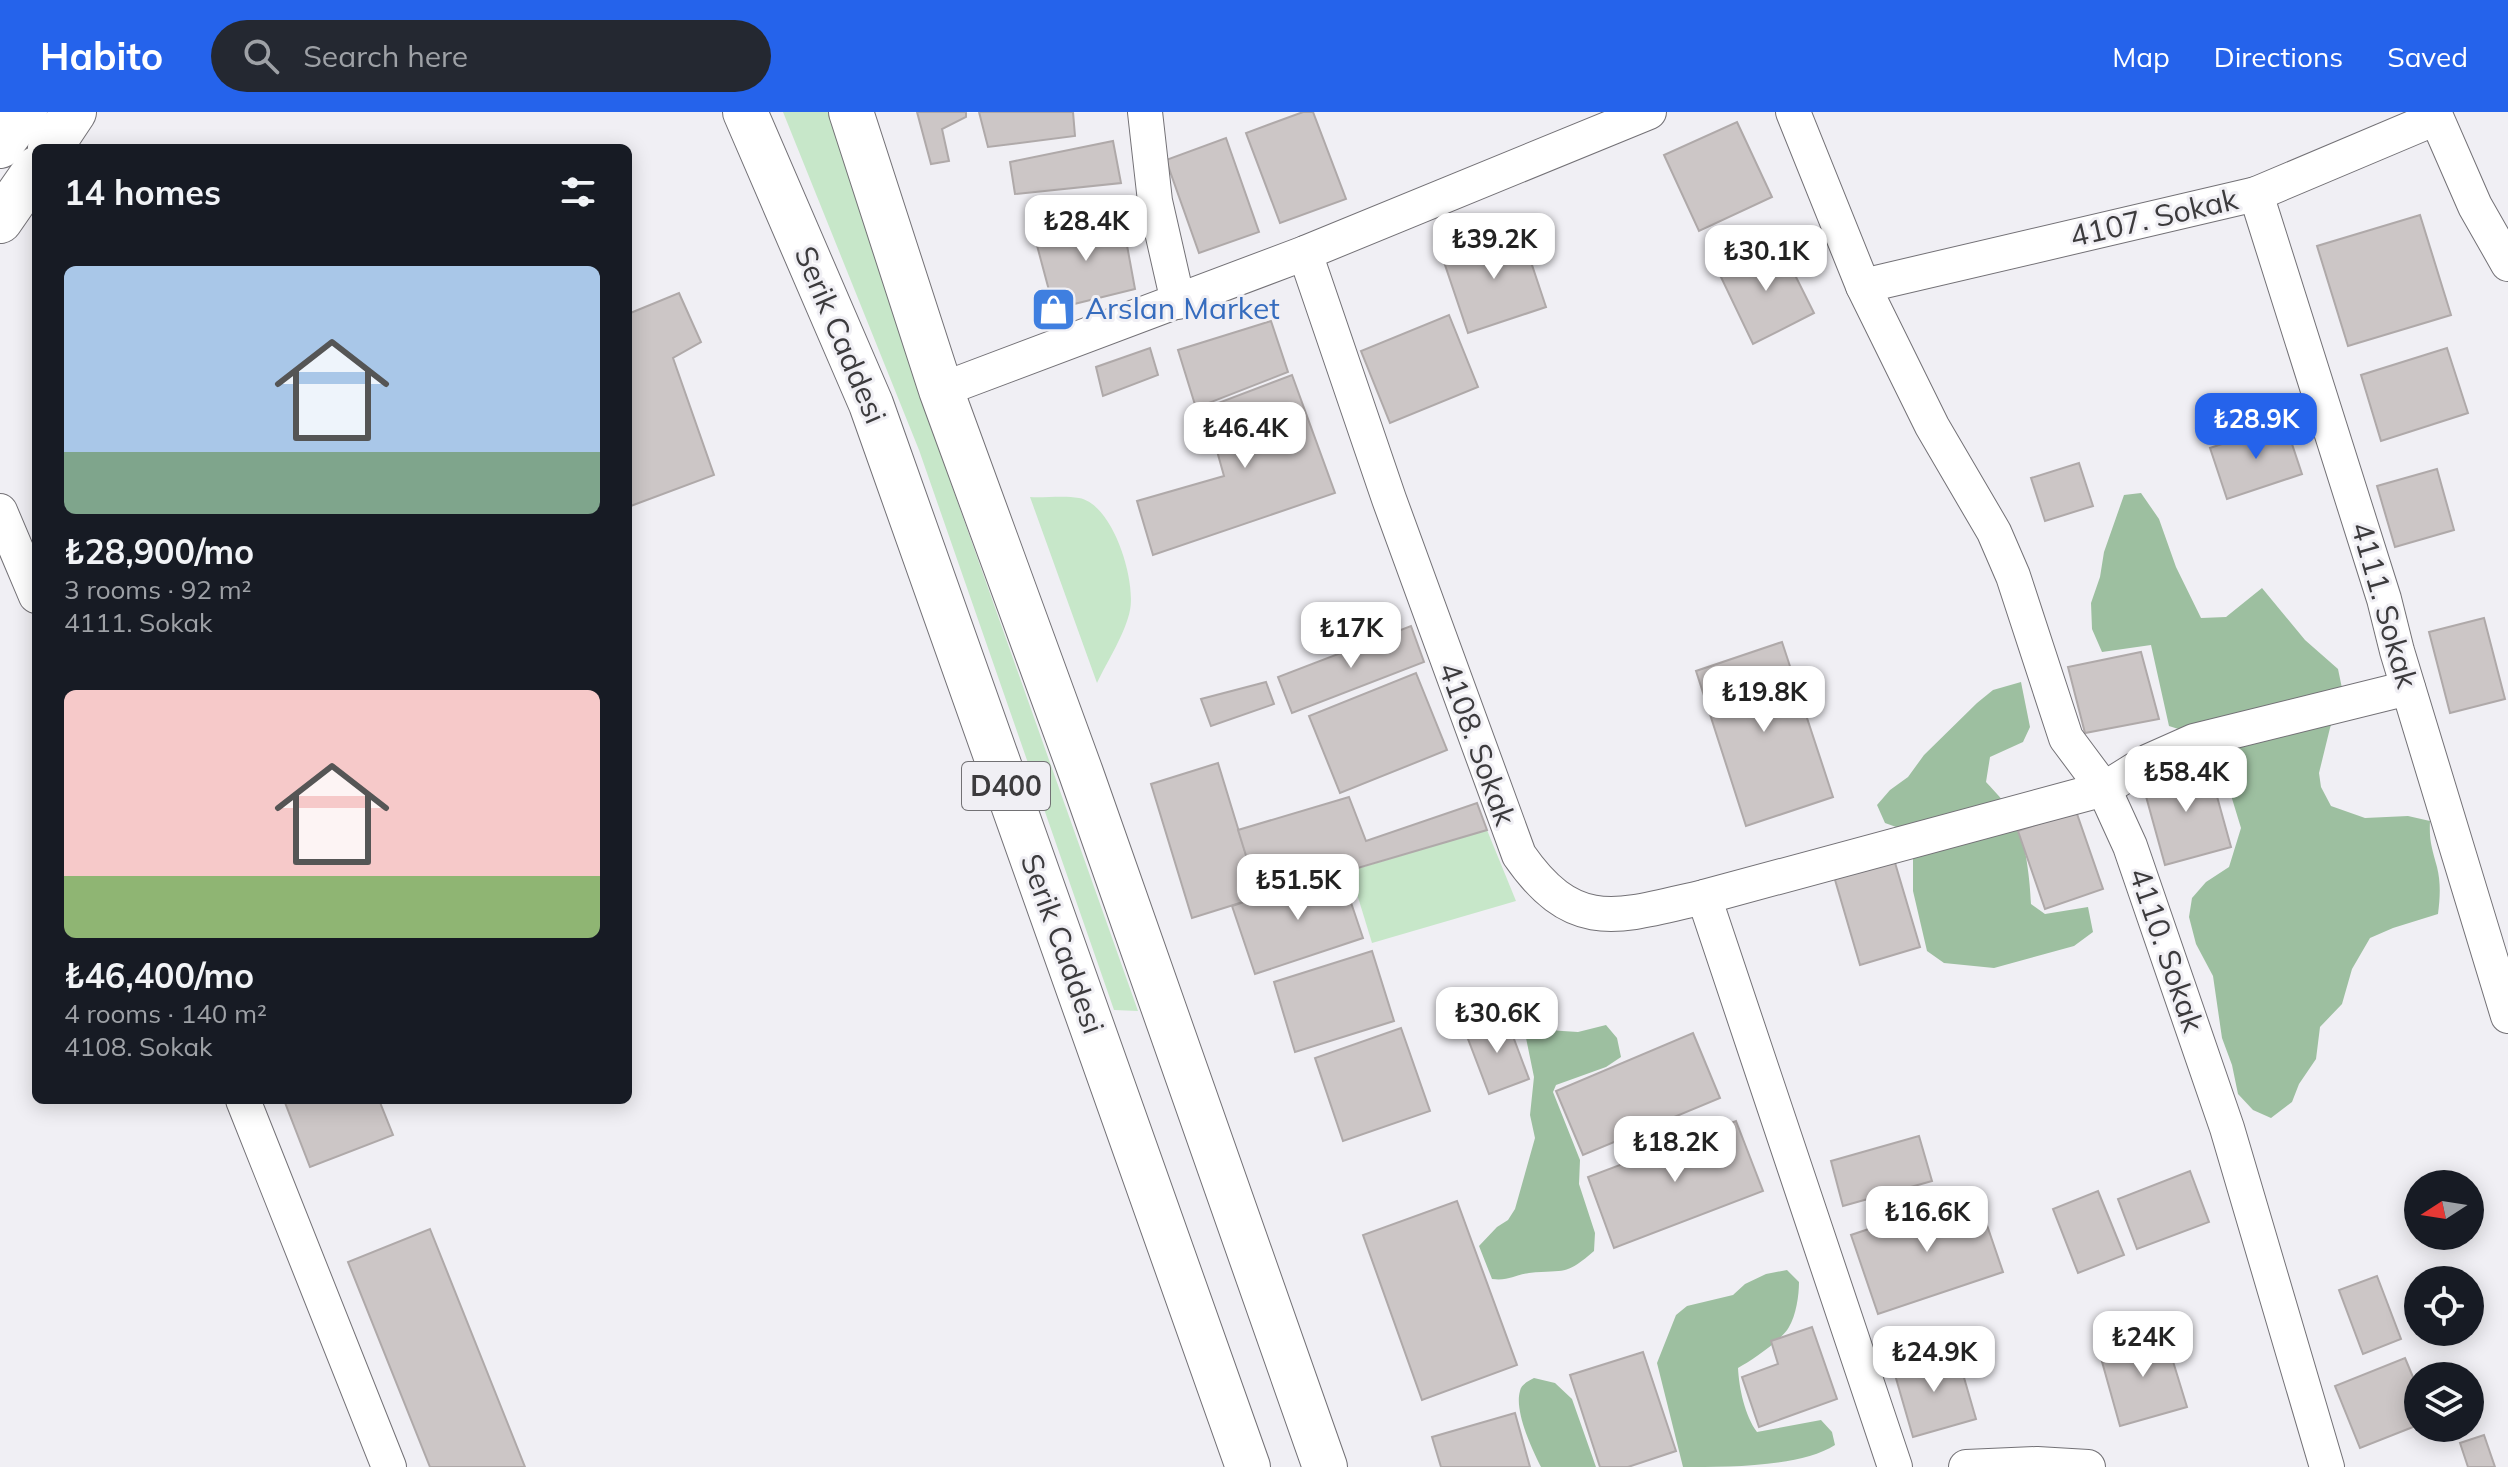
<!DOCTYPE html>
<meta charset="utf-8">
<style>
body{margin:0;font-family:Mulish,sans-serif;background:#242831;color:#f1f3f6;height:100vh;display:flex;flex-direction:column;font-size:30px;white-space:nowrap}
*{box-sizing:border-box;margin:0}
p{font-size:26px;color:#9ea1a6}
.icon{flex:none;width:44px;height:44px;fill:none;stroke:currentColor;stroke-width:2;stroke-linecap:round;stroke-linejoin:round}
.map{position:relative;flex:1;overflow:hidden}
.side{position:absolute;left:32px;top:32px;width:600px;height:960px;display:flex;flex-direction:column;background:#171b24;border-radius:12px;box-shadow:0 4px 20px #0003}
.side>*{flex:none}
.needle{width:52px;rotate:258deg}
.controls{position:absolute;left:2404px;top:1058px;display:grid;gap:16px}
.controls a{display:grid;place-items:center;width:80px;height:80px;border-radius:50%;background:#171b24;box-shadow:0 4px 20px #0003;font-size:40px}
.price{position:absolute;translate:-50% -68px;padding:0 18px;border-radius:16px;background:#fff;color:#222;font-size:26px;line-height:52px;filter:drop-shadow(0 2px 4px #0008)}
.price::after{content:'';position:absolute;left:50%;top:48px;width:24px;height:18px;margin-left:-12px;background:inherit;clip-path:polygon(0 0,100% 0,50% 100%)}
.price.on{background:#2563eb;color:#fff}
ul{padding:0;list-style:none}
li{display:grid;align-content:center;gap:16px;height:424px;padding:0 32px}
li span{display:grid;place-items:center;height:248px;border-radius:12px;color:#555}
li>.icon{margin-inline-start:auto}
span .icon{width:144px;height:144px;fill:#fffc;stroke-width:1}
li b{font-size:34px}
h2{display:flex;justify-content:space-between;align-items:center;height:96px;padding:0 32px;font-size:34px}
header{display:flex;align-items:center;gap:48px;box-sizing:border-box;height:112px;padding:0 40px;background:#2563eb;color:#fff}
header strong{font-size:38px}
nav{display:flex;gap:44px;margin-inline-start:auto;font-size:28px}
.search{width:560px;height:72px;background:#242831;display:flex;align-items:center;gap:20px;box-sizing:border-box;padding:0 28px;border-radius:44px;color:#9ea1a6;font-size:30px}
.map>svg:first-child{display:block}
</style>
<header>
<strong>Habito</strong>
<div class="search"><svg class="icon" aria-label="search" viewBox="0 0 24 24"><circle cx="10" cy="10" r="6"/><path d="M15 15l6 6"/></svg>Search here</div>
<nav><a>Map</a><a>Directions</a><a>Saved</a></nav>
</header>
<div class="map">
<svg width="2508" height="1355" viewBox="0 0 2508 1355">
<rect width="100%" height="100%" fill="#f0eff4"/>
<!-- green -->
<g fill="#c7e7c9">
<polygon points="783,0 828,0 936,329 1138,899 1114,898 919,338"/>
<path d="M1030 385C1045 386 1064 383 1079 386 1113 392 1136 468 1130 498 1126 520 1107 550 1097 571Z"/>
<polygon points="1487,718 1516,789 1372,831 1350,759"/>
</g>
<!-- forest -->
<g fill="#9dbfa0">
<path d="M2141 381 2159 407 2176 455 2201 506 2226 505 2262 476 2305 528 2338 557 2343 581 2330 616 2319 661 2321 675 2331 694 2365 706 2408 704 2430 709C2429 729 2432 736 2437 755 2441 771 2440 786 2438 802L2393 816 2370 826 2352 857 2342 892 2320 915 2316 947 2299 972 2292 990 2271 1006 2253 998 2238 982 2232 953 2222 926 2213 864 2196 832 2189 805 2192 786 2206 770 2229 755 2241 716 2230 680 2213 644 2197 623 2169 614 2151 533 2102 540 2092 517 2091 491 2100 465 2104 440 2124 383Z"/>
<path d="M2021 570 2030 615 2023 630 1990 645 1986 670C1997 682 2010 695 2017 710 2026 732 2030 769 2031 792L2045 802 2088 795 2093 820 2074 834 1994 856 1944 851 1927 839 1913 779V738L1910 720 1885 711 1877 693 1890 678 1908 665 1924 643 1977 591 1993 578Z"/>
<path d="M1606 913 1617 926 1621 945 1606 955 1556 973 1553 980 1580 1048 1579 1072 1595 1121 1594 1139C1564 1165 1565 1157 1529 1161 1514 1163 1509 1169 1492 1167L1479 1134 1497 1115 1508 1108 1515 1097 1535 1026 1530 1003 1534 965 1526 926 1532 917 1578 920Z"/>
<path d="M1787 1158 1799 1170C1799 1184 1796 1203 1789 1215 1782 1228 1751 1249 1738 1256 1739 1276 1745 1304 1757 1320L1821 1308 1832 1320 1835 1333C1801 1355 1727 1355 1683 1355L1657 1251 1676 1203 1687 1194 1733 1183 1745 1172 1766 1162Z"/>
<path d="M1534 1266 1555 1271 1572 1287 1596 1355H1541C1532 1337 1514 1299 1520 1279 1521 1272 1529 1269 1534 1266Z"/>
</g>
<!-- building -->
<g fill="#ccc6c6" stroke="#afa9a9" stroke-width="2">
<polygon points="917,0 966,0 966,5 942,17 949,49 931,52"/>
<polygon points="979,0 1073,0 1075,24 988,35"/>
<polygon points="1303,0 1313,0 1346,87 1280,111 1246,21"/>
<polygon points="1737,10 1772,85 1699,119 1664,43"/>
<polygon points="1226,26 1259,120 1199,141 1166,48"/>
<polygon points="1113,29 1121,71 1015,82 1010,50"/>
<polygon points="2420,103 2451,203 2348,234 2317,134"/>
<polygon points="1122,106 1135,177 1054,197 1035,126"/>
<polygon points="1520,117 1546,195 1468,221 1442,144"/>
<polygon points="1779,131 1814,201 1753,232 1719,161"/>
<polygon points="679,181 701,230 673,246 714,363 628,395 628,202"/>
<polygon points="1449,203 1478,275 1390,311 1361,239"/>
<polygon points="1271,209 1288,260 1196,296 1178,238"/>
<polygon points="1150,236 1158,263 1103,284 1096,255"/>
<polygon points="2447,236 2468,301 2381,329 2361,263"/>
<polygon points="1292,263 1335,381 1153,443 1137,389 1224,364 1205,296"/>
<polygon points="2285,311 2302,362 2227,387 2210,336"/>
<polygon points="2079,351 2093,394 2045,409 2031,366"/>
<polygon points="2437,357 2454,418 2395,435 2377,374"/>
<polygon points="2484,506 2505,587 2450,601 2429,520"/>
<polygon points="1411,514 1424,550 1292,601 1278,565"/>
<polygon points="1782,530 1833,685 1746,714 1696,559"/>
<polygon points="2141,540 2159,607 2085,621 2068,555"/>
<polygon points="1416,561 1447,638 1340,681 1309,604"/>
<polygon points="1266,570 1274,592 1211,614 1201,587"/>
<polygon points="1218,651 1259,785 1192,806 1151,672"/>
<polygon points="2208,652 2231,735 2165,753 2142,670"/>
<polygon points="1349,685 1366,729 1477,691 1487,718 1259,785 1238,718"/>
<polygon points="2076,699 2103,777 2045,797 2018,719"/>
<polygon points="1893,744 1920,835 1860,853 1833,761"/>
<polygon points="1340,758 1363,826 1255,862 1232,794"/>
<polygon points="1372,839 1394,909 1295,940 1274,870"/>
<polygon points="1505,903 1529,967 1489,982 1465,919"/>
<polygon points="1401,916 1430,999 1343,1029 1315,946"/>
<polygon points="1693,921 1720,986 1583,1043 1556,979"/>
<polygon points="284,988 379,988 393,1023 310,1055"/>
<polygon points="1736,1009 1763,1079 1614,1136 1588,1065"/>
<polygon points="1919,1024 1932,1069 1843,1094 1831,1049"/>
<polygon points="2190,1059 2209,1110 2137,1137 2118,1087"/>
<polygon points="2098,1079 2124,1143 2078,1161 2053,1097"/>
<polygon points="1976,1081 2003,1160 1878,1202 1851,1123"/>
<polygon points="1457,1089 1517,1253 1422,1288 1363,1123"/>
<polygon points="430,1117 525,1355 430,1355 348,1150"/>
<polygon points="2377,1164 2401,1227 2363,1242 2339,1178"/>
<polygon points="1812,1215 1837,1287 1759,1315 1742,1265 1778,1252 1771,1229"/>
<polygon points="2164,1220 2187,1295 2120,1314 2099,1239"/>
<polygon points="1956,1238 1976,1307 1913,1325 1893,1256"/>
<polygon points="1643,1240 1676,1339 1628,1355 1600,1355 1570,1263"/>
<polygon points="2405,1246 2418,1277 2418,1313 2360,1336 2335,1274"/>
<polygon points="1515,1301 1530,1355 1441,1355 1432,1325"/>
<polygon points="2484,1323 2495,1355 2468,1355 2460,1331"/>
</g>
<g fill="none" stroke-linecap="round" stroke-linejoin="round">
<defs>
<g id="street">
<polyline points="1145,0 1155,89 1178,190"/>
<polyline points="1793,0 1863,174 1932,314 1994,420 2013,464 2066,626 2104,677 2130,734 2227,1016 2327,1355"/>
<polyline points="2434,0 2475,94 2508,152"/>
<polyline points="2256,82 2384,487 2397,539 2508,904"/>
<path d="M1305 141 1389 387 1519 743C1575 824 1620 804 1704 785L2104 677 2149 649 2194 629 2408 576"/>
<polyline points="1863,174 2256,82 2436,6"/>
<polyline points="941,278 1305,141 1649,0"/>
<polyline points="0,399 36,484"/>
<polyline points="1704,785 1895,1355"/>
<polyline points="243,988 389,1355"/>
<polyline points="1966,1355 2037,1352 2088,1355"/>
</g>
<g id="secondary">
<polyline points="0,34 25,0"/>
<polyline points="50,36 74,0"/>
<polyline points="0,109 36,57"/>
</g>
<g id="highway">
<polyline points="745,0 871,292 1248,1355"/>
<polyline points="851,0 941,278 1081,661 1325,1355"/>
</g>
</defs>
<!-- street casing -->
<use href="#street" stroke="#737176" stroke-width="36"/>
<!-- secondary casing -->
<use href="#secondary" stroke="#737176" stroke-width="46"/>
<!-- highway casing -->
<use href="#highway" stroke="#737176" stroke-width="46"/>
<!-- street -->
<use href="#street" stroke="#fff" stroke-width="34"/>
<!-- secondary -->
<use href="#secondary" stroke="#fff" stroke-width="44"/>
<!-- highway -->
<use href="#highway" stroke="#fff" stroke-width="44"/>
</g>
<!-- icons -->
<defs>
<symbol id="shop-square" viewBox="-11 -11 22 22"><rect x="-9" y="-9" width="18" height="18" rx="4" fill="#3f7fe0" stroke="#f0eff4"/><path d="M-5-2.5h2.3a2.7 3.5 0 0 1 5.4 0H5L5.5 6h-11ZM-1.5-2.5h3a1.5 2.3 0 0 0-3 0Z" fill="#fff"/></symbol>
</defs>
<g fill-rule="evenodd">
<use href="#shop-square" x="1028" y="172" width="51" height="51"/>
</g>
<g text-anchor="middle" stroke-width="6" stroke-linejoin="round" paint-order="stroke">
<!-- shield labels -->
<rect fill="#f0eff4" stroke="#727174" stroke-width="2" x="962" y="650" width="88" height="48" rx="6"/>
<g font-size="28" font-weight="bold" fill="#3c3b3d">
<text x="1006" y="684">D400</text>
</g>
<!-- street labels -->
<g font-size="30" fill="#3c3b3d" stroke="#f0eff4">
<text transform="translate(2154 106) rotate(-13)" y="10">4107. Sokak</text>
<text transform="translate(840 223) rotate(67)" y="10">Serik Caddesi</text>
<text transform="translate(2384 493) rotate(74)" y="10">4111. Sokak</text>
<text transform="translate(1477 632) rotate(70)" y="10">4108. Sokak</text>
<text transform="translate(1062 832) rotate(70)" y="10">Serik Caddesi</text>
<text transform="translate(2166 838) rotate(71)" y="10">4110. Sokak</text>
</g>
<!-- shop labels -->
<g font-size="30" fill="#366cbe" stroke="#f0eff4" text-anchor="start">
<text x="1085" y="207">Arslan Market</text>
</g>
</g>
</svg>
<div class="controls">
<a><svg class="needle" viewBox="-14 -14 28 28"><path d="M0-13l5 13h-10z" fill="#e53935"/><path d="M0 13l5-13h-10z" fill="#9ea1a6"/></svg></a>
<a><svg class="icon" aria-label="locate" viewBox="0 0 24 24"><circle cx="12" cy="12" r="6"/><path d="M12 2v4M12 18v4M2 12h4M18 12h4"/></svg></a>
<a><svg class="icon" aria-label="layers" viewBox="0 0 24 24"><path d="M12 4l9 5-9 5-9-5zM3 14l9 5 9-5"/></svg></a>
</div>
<b class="price" style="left:1086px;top:151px">₺28.4K</b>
<b class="price" style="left:1494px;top:169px">₺39.2K</b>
<b class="price" style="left:1766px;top:181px">₺30.1K</b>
<b class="price on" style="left:2256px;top:349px">₺28.9K</b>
<b class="price" style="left:1245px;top:358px">₺46.4K</b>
<b class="price" style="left:1351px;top:558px">₺17K</b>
<b class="price" style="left:1764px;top:622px">₺19.8K</b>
<b class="price" style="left:2186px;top:702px">₺58.4K</b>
<b class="price" style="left:1298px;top:810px">₺51.5K</b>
<b class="price" style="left:1497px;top:943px">₺30.6K</b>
<b class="price" style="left:1675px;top:1072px">₺18.2K</b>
<b class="price" style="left:1927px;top:1142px">₺16.6K</b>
<b class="price" style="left:2143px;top:1267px">₺24K</b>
<b class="price" style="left:1934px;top:1282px">₺24.9K</b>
<section class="side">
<h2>14 homes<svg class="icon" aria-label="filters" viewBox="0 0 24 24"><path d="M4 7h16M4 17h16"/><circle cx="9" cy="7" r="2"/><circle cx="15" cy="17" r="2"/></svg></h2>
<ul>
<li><span style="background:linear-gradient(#a9c7e8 75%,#7fa58c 0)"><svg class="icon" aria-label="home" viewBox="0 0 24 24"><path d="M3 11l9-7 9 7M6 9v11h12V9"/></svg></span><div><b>₺28,900/mo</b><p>3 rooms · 92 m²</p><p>4111. Sokak</p></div></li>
<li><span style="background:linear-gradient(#f6c9c9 75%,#8fb573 0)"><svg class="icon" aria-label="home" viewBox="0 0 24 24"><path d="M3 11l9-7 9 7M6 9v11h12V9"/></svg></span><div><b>₺46,400/mo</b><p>4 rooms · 140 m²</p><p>4108. Sokak</p></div></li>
</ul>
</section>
</div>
